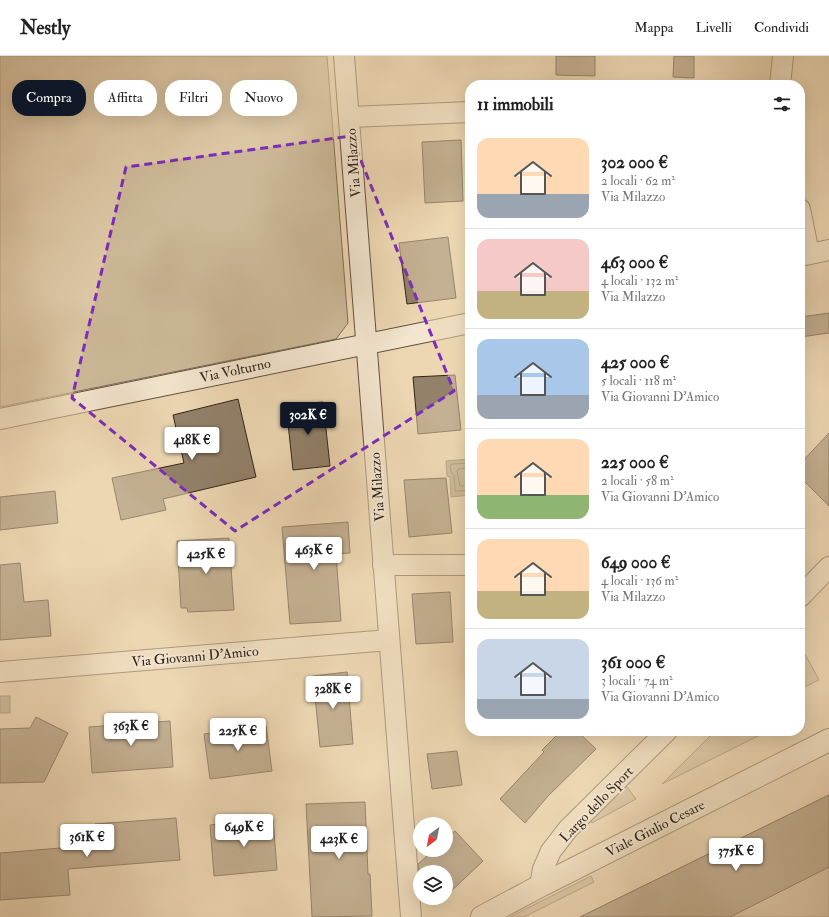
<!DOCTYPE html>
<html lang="it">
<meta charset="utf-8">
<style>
body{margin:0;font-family:"IM FELL Double Pica",serif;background:#f6f6f6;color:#222;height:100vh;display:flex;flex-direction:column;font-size:15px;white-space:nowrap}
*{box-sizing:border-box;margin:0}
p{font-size:13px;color:#767676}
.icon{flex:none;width:22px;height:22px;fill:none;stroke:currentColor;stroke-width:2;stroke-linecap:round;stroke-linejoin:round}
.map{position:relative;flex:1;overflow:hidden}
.panel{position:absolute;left:465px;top:24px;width:340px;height:656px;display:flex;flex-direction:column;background:#fff;border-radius:16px;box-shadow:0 4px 16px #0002}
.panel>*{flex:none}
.guide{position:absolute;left:12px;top:24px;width:380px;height:36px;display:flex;gap:8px}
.needle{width:26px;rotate:212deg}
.fabs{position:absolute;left:413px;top:761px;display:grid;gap:8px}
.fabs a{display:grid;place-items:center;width:40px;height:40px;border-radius:50%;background:#fff;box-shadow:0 4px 16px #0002;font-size:20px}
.price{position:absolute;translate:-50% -34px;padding:0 9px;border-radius:4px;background:#fff;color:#222;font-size:13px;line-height:26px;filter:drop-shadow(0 1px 2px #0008)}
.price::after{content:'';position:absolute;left:50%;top:24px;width:12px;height:9px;margin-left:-6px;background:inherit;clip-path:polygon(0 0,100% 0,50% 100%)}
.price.selected{background:#111827;color:#fff}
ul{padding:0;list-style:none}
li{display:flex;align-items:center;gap:12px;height:100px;padding:0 12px}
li+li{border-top:1px solid #e0e0e0}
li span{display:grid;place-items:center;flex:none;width:112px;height:80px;border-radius:12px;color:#555}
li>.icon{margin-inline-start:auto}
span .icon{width:48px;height:48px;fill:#fffc;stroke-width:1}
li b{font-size:17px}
h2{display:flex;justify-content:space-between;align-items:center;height:48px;padding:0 12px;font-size:17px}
.pill{padding:0 14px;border-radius:16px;background:#fff;box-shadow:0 4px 16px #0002;font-size:14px;line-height:36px}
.pill.selected{background:#111827;color:#fff}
header{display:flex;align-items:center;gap:24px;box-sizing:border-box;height:56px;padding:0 20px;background:#fff;border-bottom:1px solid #e0e0e0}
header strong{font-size:19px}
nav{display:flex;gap:22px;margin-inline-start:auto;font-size:14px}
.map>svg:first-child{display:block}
</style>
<header>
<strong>Nestly</strong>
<nav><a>Mappa</a><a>Livelli</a><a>Condividi</a></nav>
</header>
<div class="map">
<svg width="829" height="861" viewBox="0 0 829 861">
<rect width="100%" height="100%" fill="#edd7b3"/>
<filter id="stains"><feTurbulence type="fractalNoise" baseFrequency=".005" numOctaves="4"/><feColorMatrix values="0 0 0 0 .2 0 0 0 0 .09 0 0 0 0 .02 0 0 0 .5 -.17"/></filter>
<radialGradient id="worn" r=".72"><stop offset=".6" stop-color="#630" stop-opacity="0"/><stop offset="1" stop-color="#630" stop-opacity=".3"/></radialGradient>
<!-- green -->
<g fill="#cdb999" stroke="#806e5a">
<polygon points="0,0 327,0 348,267 336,283 0,351"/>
<polygon points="800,589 819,624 800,633"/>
<polygon points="715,675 768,675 662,728"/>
<polygon points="626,730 636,743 592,767 590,764"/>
<polygon points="829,739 829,861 580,861"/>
<polygon points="591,820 594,826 524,861 510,861"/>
</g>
<!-- water -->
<g fill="#ad9a7f" stroke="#7c6b57">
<polygon points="469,403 470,439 451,441 450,421 447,420 446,405"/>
<rect x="0" y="640" width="10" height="17"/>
</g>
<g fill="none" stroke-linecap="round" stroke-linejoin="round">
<!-- shore -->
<g stroke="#705f4d" stroke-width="1">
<polyline points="470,407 452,408 450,410 451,416 454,420 455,435 470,435"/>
<polyline points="470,412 458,413 457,415 460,430 470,430"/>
</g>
</g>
<!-- building -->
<g fill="#93816a" stroke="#32241b">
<polygon points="556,0 595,0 595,20 556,19"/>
<polygon points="674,0 694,0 694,22 673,21"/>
<polygon points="461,84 463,145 425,147 422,86"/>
<polygon points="448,181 456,242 407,248 399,187"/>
<polygon points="829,257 829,277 800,281 800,261"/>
<polygon points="455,319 461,374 418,378 413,321"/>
<polygon points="238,343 256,421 163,443 166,454 121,464 112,422 184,407 173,359"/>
<polygon points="323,346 330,410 293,414 286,349"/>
<polygon points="829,377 829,450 800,421 800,408"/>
<polygon points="446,422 452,477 409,481 404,424"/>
<polygon points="55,435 58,467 0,474 0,441"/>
<polygon points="348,466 350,497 336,498 341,565 290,568 282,471"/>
<polygon points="229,482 234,554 188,556 187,552 181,552 177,485"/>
<polygon points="20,507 24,546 48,544 51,580 0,584 0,509"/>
<polygon points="450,536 453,586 416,588 412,538"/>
<polygon points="347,616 353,688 320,691 313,620"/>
<polygon points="36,661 68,677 44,726 0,727 0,673 30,672"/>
<polygon points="170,665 173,711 92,717 89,671"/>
<polygon points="266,670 272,715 210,723 204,678"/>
<polygon points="561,675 577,675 596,693 549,739 525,767 500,743 544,696 542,694"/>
<polygon points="457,695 462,729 432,733 427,698"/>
<polygon points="829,739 829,811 730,861 580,861"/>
<polygon points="365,746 368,818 370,818 372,860 312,861 306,748"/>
<polygon points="176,762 180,804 68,813 70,839 0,844 0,797 97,789 95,768"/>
<polygon points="273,763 277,814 214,820 210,769"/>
<polygon points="455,775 483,805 446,840 446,816 419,816 418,808 434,794 446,794 446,783"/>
</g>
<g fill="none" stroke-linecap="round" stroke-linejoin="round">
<defs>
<g id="minor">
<polyline points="344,0 411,861"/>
<polyline points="780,29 783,0"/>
<polyline points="350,61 470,56"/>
<polyline points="800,153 809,198"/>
<polyline points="800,200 829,194"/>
<polyline points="0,363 470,267"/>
<polyline points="383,509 470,509"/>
<polyline points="800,541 829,511"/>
<polyline points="0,616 389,584"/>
<polyline points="540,830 543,813 551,795 568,773 667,675"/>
</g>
<polyline id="tertiary" points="482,861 540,830 829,684"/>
</defs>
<!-- minor casing -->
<use href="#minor" stroke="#615141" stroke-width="22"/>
<!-- tertiary casing -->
<use href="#tertiary" stroke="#615141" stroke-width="24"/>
<!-- minor -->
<use href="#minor" stroke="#f3e5ce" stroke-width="20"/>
<!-- tertiary -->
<use href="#tertiary" stroke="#f3e5ce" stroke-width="22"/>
</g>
<!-- marked area -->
<path d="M0 0H829V861H0ZM351 80 454 335 235 475 72 342 126 111Z" fill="#edd7b3" fill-opacity=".55" fill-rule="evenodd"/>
<path fill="none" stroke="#7b2cbf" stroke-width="3" stroke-dasharray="8 5" stroke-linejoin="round" d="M351 80 454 335 235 475 72 342 126 111Z"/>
<g text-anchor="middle" stroke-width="4" stroke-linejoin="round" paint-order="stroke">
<!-- street labels -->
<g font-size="14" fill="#32241b" stroke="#f3e5ce">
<text transform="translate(353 107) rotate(-94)" y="5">Via Milazzo</text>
<text transform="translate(235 314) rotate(-12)" y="5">Via Volturno</text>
<text transform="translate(377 431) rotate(-94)" y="5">Via Milazzo</text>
<text transform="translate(195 600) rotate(-5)" y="5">Via Giovanni D'Amico</text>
<text transform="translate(596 748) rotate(-46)" y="5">Largo dello Sport</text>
<text transform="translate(655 772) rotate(-27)" y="5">Viale Giulio Cesare</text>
</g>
</g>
<rect width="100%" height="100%" filter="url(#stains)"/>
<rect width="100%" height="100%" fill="url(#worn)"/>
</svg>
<div class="fabs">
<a><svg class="needle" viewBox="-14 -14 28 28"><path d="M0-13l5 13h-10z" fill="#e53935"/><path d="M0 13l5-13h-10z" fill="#767676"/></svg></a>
<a><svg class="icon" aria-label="layers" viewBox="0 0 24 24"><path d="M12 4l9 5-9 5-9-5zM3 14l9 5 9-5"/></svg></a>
</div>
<b class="price selected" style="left:308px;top:380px">302K €</b>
<b class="price" style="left:192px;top:405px">418K €</b>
<b class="price" style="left:314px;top:515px">463K €</b>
<b class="price" style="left:206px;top:519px">425K €</b>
<b class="price" style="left:333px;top:654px">328K €</b>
<b class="price" style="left:131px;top:691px">363K €</b>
<b class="price" style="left:238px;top:696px">225K €</b>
<b class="price" style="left:244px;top:792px">649K €</b>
<b class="price" style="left:87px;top:802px">361K €</b>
<b class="price" style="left:339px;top:804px">423K €</b>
<b class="price" style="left:736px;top:816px">375K €</b>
<div class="guide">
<a class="pill selected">Compra</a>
<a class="pill">Affitta</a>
<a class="pill">Filtri</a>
<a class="pill">Nuovo</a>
</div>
<section class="panel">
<h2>11 immobili<svg class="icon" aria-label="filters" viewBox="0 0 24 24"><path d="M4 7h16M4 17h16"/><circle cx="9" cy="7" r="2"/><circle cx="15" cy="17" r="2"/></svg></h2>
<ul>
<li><span style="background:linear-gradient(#ffd9b3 70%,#9aa5b1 0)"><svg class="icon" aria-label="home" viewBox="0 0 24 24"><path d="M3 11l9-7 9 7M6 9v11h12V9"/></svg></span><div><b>302 000 €</b><p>2 locali · 62 m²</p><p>Via Milazzo</p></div></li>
<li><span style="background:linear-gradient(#f6c9c9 65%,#c2b280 0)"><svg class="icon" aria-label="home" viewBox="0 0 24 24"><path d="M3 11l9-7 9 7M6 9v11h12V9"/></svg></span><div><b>463 000 €</b><p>4 locali · 132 m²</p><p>Via Milazzo</p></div></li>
<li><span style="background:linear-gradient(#a9c7e8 70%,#9aa5b1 0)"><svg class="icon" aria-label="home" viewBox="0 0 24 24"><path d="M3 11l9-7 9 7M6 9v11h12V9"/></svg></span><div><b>425 000 €</b><p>5 locali · 118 m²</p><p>Via Giovanni D'Amico</p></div></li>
<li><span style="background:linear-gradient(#ffd9b3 70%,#8fb573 0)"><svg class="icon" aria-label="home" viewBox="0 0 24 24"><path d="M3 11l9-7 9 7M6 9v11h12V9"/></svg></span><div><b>225 000 €</b><p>2 locali · 58 m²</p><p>Via Giovanni D'Amico</p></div></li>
<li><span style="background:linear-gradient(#ffd9b3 65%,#c2b280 0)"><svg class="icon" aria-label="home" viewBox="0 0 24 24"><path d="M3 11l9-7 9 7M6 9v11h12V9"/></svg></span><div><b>649 000 €</b><p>4 locali · 136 m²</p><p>Via Milazzo</p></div></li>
<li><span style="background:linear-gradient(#c9d6e8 75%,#9aa5b1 0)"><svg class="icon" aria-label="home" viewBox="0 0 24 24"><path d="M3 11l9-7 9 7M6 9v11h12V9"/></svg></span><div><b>361 000 €</b><p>3 locali · 74 m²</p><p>Via Giovanni D'Amico</p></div></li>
</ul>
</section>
</div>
